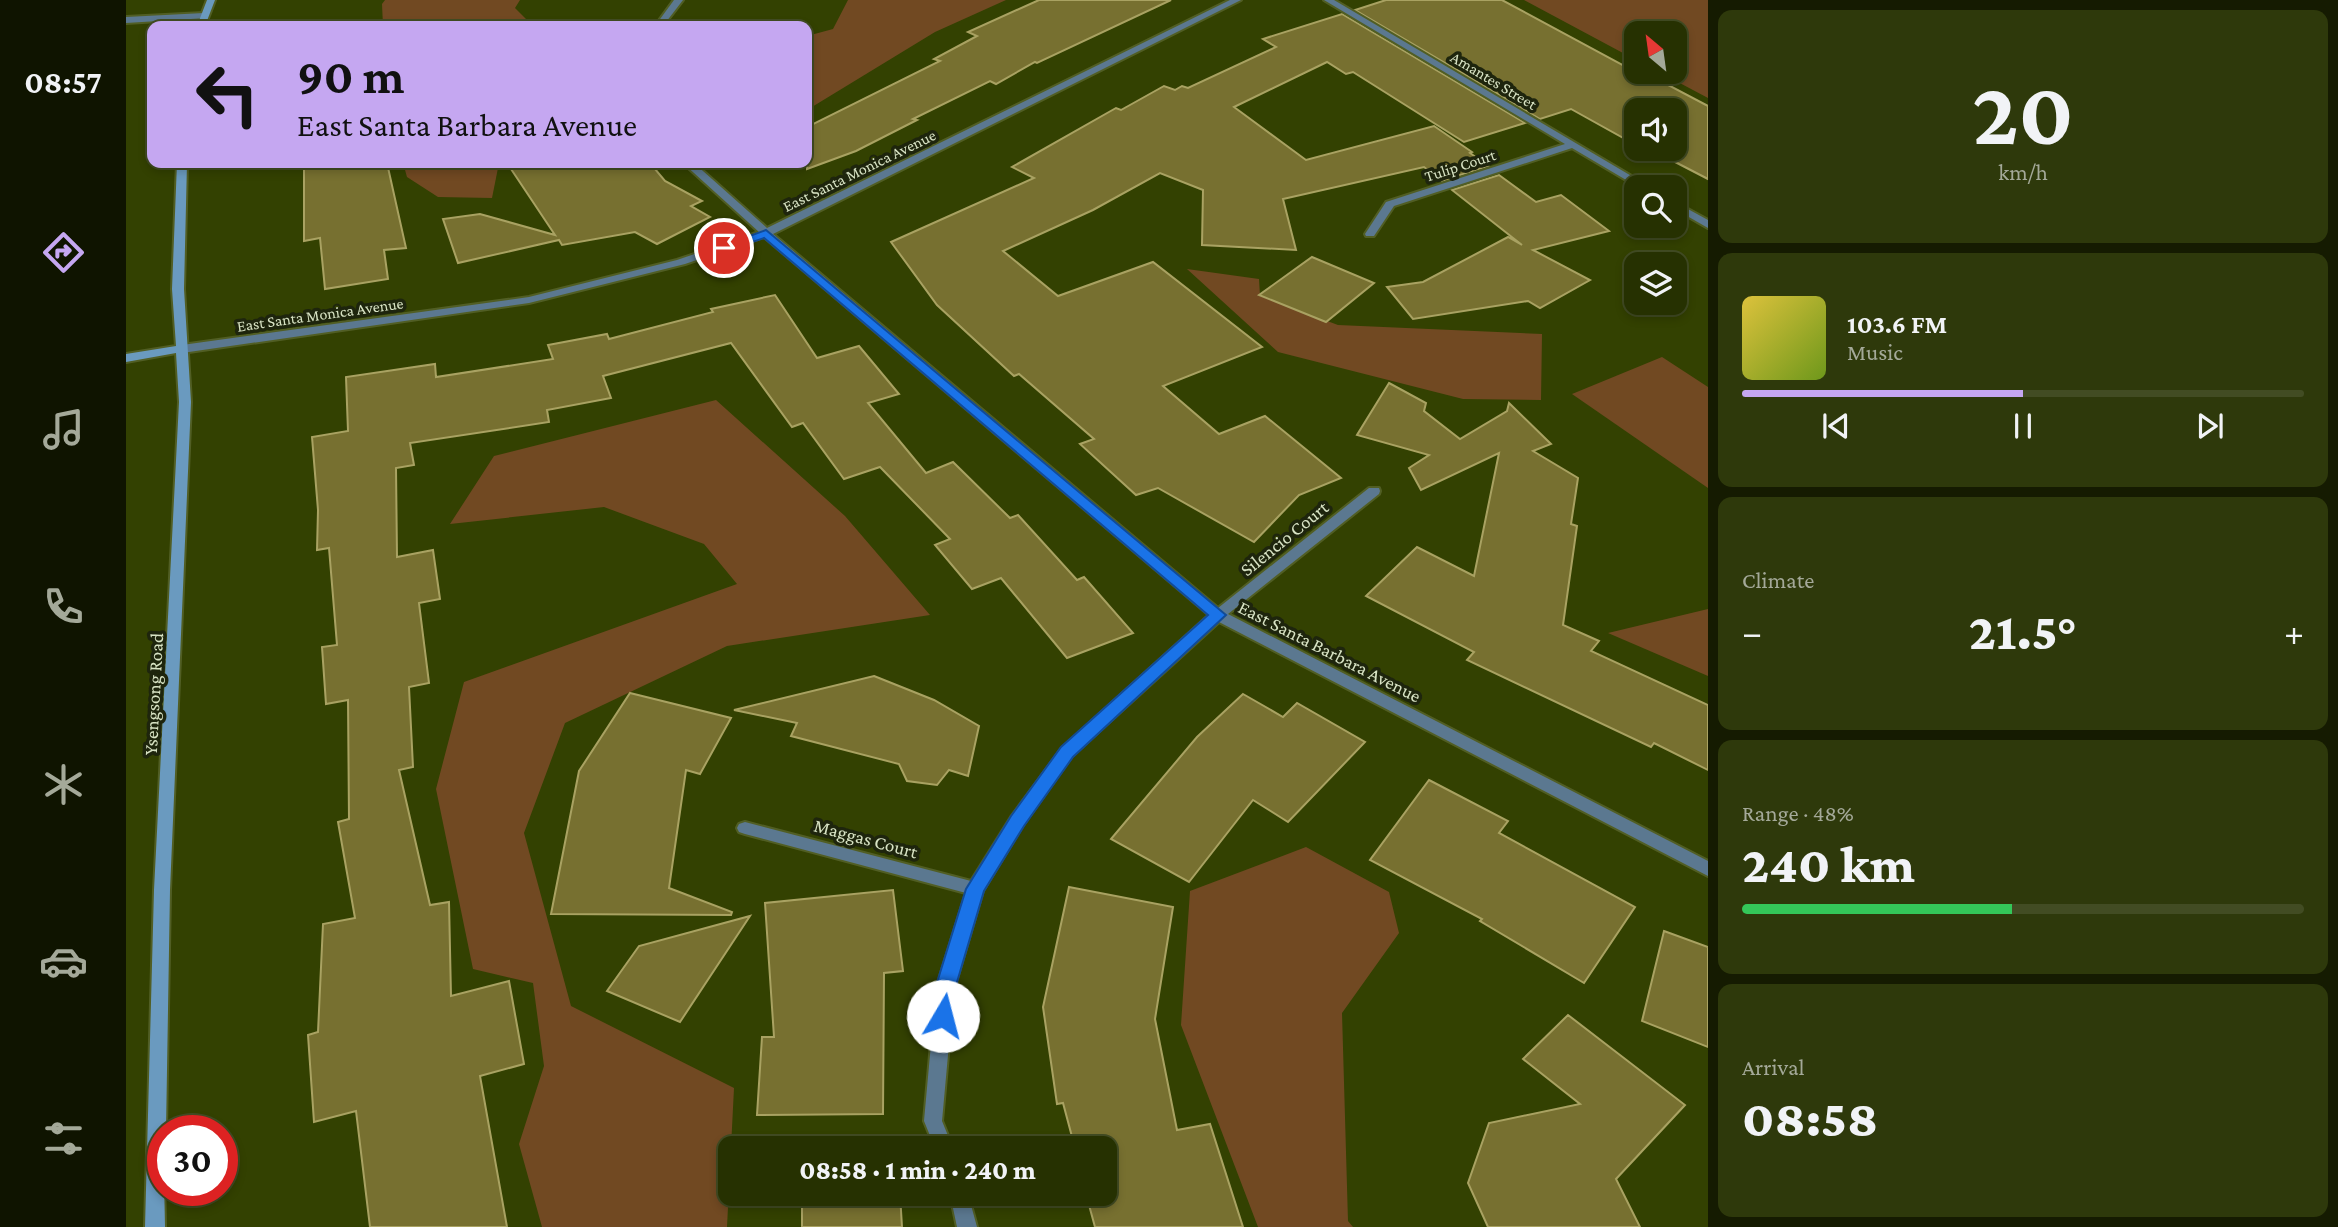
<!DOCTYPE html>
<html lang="en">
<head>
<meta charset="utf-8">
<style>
  :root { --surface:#263101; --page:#2e390b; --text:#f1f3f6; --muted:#a4a999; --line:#424c23; --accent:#c5a7f1 }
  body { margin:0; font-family:"Crimson Pro",serif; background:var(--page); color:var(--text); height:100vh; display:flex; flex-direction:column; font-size:26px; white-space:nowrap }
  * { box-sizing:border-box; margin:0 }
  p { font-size:23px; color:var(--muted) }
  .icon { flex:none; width:38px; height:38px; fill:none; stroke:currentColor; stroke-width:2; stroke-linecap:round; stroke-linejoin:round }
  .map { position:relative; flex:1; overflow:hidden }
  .drawer { display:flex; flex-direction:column; gap:10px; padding:10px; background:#151b01; width:630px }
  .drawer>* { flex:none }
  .guide { position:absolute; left:21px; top:21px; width:665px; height:147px; border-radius:14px; box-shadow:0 4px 10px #0003,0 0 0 2px var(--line); background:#c5a7f1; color:#111; overflow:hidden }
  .needle { width:46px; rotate:331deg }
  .tools { position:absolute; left:1498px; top:21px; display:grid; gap:14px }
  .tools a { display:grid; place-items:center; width:63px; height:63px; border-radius:14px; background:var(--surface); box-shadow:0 4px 10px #0003,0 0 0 2px var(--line); font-size:35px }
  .speed { position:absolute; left:21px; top:1115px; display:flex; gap:14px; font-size:35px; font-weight:700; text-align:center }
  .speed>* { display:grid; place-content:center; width:91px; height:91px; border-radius:50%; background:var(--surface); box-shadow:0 4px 10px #0003,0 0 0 2px var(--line); line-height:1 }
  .speed .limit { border:10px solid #d22; background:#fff; color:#111 }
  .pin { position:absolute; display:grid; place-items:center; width:60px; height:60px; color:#fff; margin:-30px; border:4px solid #fff; border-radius:50%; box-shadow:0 2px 7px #0007 }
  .me { position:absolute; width:77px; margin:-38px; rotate:8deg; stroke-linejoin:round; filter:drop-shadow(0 0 5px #0008) }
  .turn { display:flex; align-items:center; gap:24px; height:147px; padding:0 35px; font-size:32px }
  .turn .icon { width:91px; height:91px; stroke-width:2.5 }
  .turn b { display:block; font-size:49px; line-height:60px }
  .big { font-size:52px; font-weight:800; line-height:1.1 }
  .drawer .tile { flex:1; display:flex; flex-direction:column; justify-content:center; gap:10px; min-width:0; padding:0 24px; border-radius:14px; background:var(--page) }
  .drawer .dial { align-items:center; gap:0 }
  .dial b { font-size:91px; line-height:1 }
  .song { display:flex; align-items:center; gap:21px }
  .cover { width:84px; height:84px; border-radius:10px; background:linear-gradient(135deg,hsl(50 70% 55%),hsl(80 70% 35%)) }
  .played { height:7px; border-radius:4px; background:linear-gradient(90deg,var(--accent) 50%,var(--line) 50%) }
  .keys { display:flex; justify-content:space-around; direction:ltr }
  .heat { display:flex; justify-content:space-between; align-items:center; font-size:38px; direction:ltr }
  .charge { height:10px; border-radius:5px; background:linear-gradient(90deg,#34c759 48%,var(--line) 0) }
  .trip { position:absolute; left:592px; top:1136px; width:399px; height:70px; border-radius:14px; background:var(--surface); box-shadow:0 4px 10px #0003,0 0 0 2px var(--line); font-weight:800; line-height:70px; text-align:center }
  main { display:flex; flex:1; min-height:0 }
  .menu { display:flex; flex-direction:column; width:126px; justify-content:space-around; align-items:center; background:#0f1400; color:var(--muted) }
  .menu .icon { width:49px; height:49px }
  .menu .on { color:var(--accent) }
  .menu b { font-size:32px; color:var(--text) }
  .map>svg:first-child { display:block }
  .green { fill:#714922 }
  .building { fill:#777030; stroke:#a9a262; stroke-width:2 }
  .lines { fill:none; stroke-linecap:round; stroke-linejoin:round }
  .street-casing { stroke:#515e24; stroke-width:4 }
  .secondary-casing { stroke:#515e24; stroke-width:4 }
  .street { fill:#5b7890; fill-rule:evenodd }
  .secondary { fill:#6a9abf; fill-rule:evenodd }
  .route { fill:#1a73e8; stroke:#114b97; stroke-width:2 }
  .labels { text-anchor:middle; stroke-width:7; stroke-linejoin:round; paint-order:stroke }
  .far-street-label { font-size:16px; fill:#d8e3c4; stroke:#1e250d }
  .street-label { font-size:19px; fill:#d8e3c4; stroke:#1e250d }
</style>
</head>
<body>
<main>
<nav class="menu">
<b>08:57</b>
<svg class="icon on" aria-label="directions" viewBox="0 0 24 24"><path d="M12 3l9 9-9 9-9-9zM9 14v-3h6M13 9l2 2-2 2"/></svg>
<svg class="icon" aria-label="music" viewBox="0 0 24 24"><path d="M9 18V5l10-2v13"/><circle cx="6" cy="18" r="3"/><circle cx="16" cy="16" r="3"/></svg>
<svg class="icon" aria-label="phone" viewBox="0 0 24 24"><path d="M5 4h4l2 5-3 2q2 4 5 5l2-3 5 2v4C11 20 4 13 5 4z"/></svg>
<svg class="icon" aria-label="climate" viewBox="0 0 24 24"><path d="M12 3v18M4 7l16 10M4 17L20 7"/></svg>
<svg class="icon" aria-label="car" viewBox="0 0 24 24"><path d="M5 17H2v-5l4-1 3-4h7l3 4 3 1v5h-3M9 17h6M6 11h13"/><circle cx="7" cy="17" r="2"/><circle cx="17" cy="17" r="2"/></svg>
<svg class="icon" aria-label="filters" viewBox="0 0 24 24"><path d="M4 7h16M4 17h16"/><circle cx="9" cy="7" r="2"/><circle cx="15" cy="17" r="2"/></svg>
</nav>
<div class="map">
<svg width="1582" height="1227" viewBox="0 0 1582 1227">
  <rect width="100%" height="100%" fill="#334101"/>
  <g class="green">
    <path d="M259,0H394L389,8L407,26H257L256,4Z"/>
    <path d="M722,0H880L809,32L681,110V36L707,29Z"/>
    <path d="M1398,0H1582V98L1533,72H1549V33H1510V60Z"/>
    <path d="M277,163H373L366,198L312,197L281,177Z"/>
    <path d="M1061,269L1133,279L1134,296L1212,325L1416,334L1415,400L1337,399L1152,352Z"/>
    <path d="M1536,357L1582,387V488L1446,394Z"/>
    <path d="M590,400L719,516L804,615L601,646L439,723L398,833L445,1006L608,1088L601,1227H416L393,1144L418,1066L407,983L347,969L310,789L338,682L611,584L578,544L478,507L324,524L368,456Z"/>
    <path d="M1582,609V676L1482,633Z"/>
    <path d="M1180,847L1263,892L1273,933L1216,1013L1222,1221L1227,1227H1132L1055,1025L1064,891Z"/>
  </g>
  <g class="building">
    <path d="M913,0H1045L911,63L909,62L870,84L864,81L787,119L791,120L730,151L681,169V127L814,61L808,59L851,36L842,32Z"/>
    <path d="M1260,0H1376L1526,81L1531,79L1582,106V179L1524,149H1549V110H1510V145L1445,109L1414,119L1229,10Z"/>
    <path d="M1216,14L1399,123L1338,142L1227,72L1220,74L1201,62L1108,107L1180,160L1308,126L1346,152L1344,153L1362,166L1316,181L1298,167L1157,199L1170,250L1076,245L1077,190L1034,173L967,210L877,251L932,296L1027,262L1136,347L1037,386L1093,434L1139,416L1215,478L1173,495L1128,542L1032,488L1010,495L954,444L968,439L893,374L888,376L811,305L765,242L908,178L886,167L990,108L995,110L1038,86L1049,90L1056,86L1062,88L1150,47L1137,39Z"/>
    <path d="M178,163H261L280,248L258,250L262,279L199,289L194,238L178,241Z"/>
    <path d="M381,163H524L539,181L576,201L565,206L584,217L531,244L509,232L436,245L433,240L332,263L317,219L354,214L429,235Z"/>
    <path d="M1373,175L1410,202L1435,195L1483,231L1407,250L1464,280L1414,308L1402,301L1287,319L1261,287L1297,282L1382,237L1396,245L1326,190Z"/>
    <path d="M1186,257L1248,283L1200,322L1133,295Z"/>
    <path d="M649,295L691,358L733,346L773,394L742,403L800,473L827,462L884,518L892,515L951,580L958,577L1007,633L941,658L875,578L846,589L809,545L824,539L754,467L718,479L677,423L666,427L605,343L477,376L485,398L421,410L423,422L284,443L288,465L270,468L271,557L307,550L314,599L293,603L303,683L283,687L287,767L273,770L304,905L323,902L325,996L383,981L398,1064L354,1076L381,1227H244L230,1111L188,1122L182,1035L192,1032L197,924L229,918L212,822L223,819L222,700L200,704L196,647L211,645L203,548L191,550L192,510L186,437L222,431L220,377L309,364L310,377L427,359L422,345L481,334L483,339L587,312L585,309Z"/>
    <path d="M1263,383L1300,403L1298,411L1334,439L1381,411L1383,403L1425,444L1407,451L1452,478L1445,524L1451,526L1437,625L1473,641L1465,651L1582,705V770L1528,743L1525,747L1341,660L1348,652L1240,596L1291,547L1348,576L1373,453L1295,490L1283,468L1303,455L1231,435Z"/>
    <path d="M748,676L808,700L853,726L842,776L823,770L811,785L781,781L773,764L665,736L671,723L608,710Z"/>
    <path d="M504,693L605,718L574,774L560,770L543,888L606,912L605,915L425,914L453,771Z"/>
    <path d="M1117,694L1157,717L1171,703L1239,742L1162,822L1127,800L1063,882L985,839L1071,737Z"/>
    <path d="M1303,780L1382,821L1373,833L1509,907L1458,983L1354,921L1356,919L1244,860Z"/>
    <path d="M943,887L1047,907L1029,1019L1051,1130L1084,1124L1117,1227H969L960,1194H978V1148H949L937,1103L931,1104L917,1007Z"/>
    <path d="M767,890L777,971L758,973L757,1114L631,1115L636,1037H648L639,903Z"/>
    <path d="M624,916L554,1022L481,991L513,946Z"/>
    <path d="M1538,931L1582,947V1047L1516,1021Z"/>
    <path d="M1442,1015L1559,1105L1490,1179L1514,1227H1362L1342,1183L1363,1123L1454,1104L1397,1059Z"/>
    <path d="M676,1194H774L776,1227H676Z"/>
  </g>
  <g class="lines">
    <g class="street-casing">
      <g id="street">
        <path d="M548,0H557L537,26H529Z"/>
        <path d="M1104,0H1115L647,234L1092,608L1243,488H1253L1254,491L1253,494L1102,614L1582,861V876L1093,622L946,756L897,825L857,891L828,989L816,1121L827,1148H809L798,1121L810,989L840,893L619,834L613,832L611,828L613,824L619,822L845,881L885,817L936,748L1083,615L638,237L559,264L403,303L56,353L50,349L56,345L403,297L551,260L633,232L557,163H568L641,228Z"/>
        <path d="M1198,0H1208L1524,187H1512L1446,148L1268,206L1248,236H1240L1239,234L1260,202L1439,144Z"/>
        <path d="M78,13L82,16L81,18L0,23V17Z"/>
        <path d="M1549,202L1582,220V228L1549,209Z"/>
        <path d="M824,1194H842L851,1227H831Z"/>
      </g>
    </g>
    <g class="secondary-casing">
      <g id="secondary">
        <path d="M81,0H89L79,26H71Z"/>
        <path d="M51,163H61L58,289L65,402L44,890L40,1130H37L39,1227H19L28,890L53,402L50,353L0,362V354L50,346L46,289Z"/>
      </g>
    </g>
    <use href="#street" class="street"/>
    <use href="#secondary" class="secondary"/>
  </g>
  <path class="route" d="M640,230L1100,615L947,757L898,826L858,891L829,989L824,1022L817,1024L810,1022L807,1016L809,989L840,889L885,816L935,747L1082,615L638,238L598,252L591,248Z"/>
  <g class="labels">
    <g class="far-street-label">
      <text transform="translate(1368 80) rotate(31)" y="6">Amantes Street</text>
      <text transform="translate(1334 165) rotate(-18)" y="6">Tulip Court</text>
      <text transform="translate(733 170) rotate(-26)" y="6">East Santa Monica Avenue</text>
      <text transform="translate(194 314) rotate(-8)" y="6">East Santa Monica Avenue</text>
    </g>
    <g class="street-label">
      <text transform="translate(1158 538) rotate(-39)" y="7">Silencio Court</text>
      <text transform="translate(1204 651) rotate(27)" y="7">East Santa Barbara Avenue</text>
      <text transform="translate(27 694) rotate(-87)" y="7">Ysengsong Road</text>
      <text transform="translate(740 838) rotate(15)" y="7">Maggas Court</text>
    </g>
  </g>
</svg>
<div class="tools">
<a><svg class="needle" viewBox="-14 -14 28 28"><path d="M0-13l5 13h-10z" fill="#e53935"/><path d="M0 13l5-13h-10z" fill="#a4a999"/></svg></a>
<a><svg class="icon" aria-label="sound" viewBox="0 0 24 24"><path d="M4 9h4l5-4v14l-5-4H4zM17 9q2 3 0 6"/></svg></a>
<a><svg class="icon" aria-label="search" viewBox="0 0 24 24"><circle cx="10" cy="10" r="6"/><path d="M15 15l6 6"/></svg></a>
<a><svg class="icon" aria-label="layers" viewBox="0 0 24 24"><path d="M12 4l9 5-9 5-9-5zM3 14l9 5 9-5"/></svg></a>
</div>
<div class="speed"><div class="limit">30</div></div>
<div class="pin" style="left:598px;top:248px;background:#d93025"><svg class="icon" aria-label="arrive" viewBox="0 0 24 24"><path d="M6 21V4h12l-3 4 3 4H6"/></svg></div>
<svg class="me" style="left:817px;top:1016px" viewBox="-20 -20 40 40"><circle r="19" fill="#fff"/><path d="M0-13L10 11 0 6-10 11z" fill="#1a73e8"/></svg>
<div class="trip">08:58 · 1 min · 240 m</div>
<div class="guide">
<div class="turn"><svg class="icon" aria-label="left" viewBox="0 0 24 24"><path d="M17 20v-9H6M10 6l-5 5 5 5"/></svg><div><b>90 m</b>East Santa Barbara Avenue</div></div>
</div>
</div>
<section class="drawer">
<div class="tile dial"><b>20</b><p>km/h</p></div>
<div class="tile">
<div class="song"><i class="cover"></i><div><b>103.6 FM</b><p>Music</p></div></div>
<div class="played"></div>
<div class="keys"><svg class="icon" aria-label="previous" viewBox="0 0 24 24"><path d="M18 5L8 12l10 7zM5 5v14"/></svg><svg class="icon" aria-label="pause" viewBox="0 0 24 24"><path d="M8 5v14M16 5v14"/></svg><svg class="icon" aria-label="next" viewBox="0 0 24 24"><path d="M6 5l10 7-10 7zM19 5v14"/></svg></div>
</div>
<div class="tile"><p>Climate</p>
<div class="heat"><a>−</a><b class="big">21.5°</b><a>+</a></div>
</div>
<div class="tile"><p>Range · 48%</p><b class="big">240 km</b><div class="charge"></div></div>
<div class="tile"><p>Arrival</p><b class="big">08:58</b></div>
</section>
</main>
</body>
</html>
